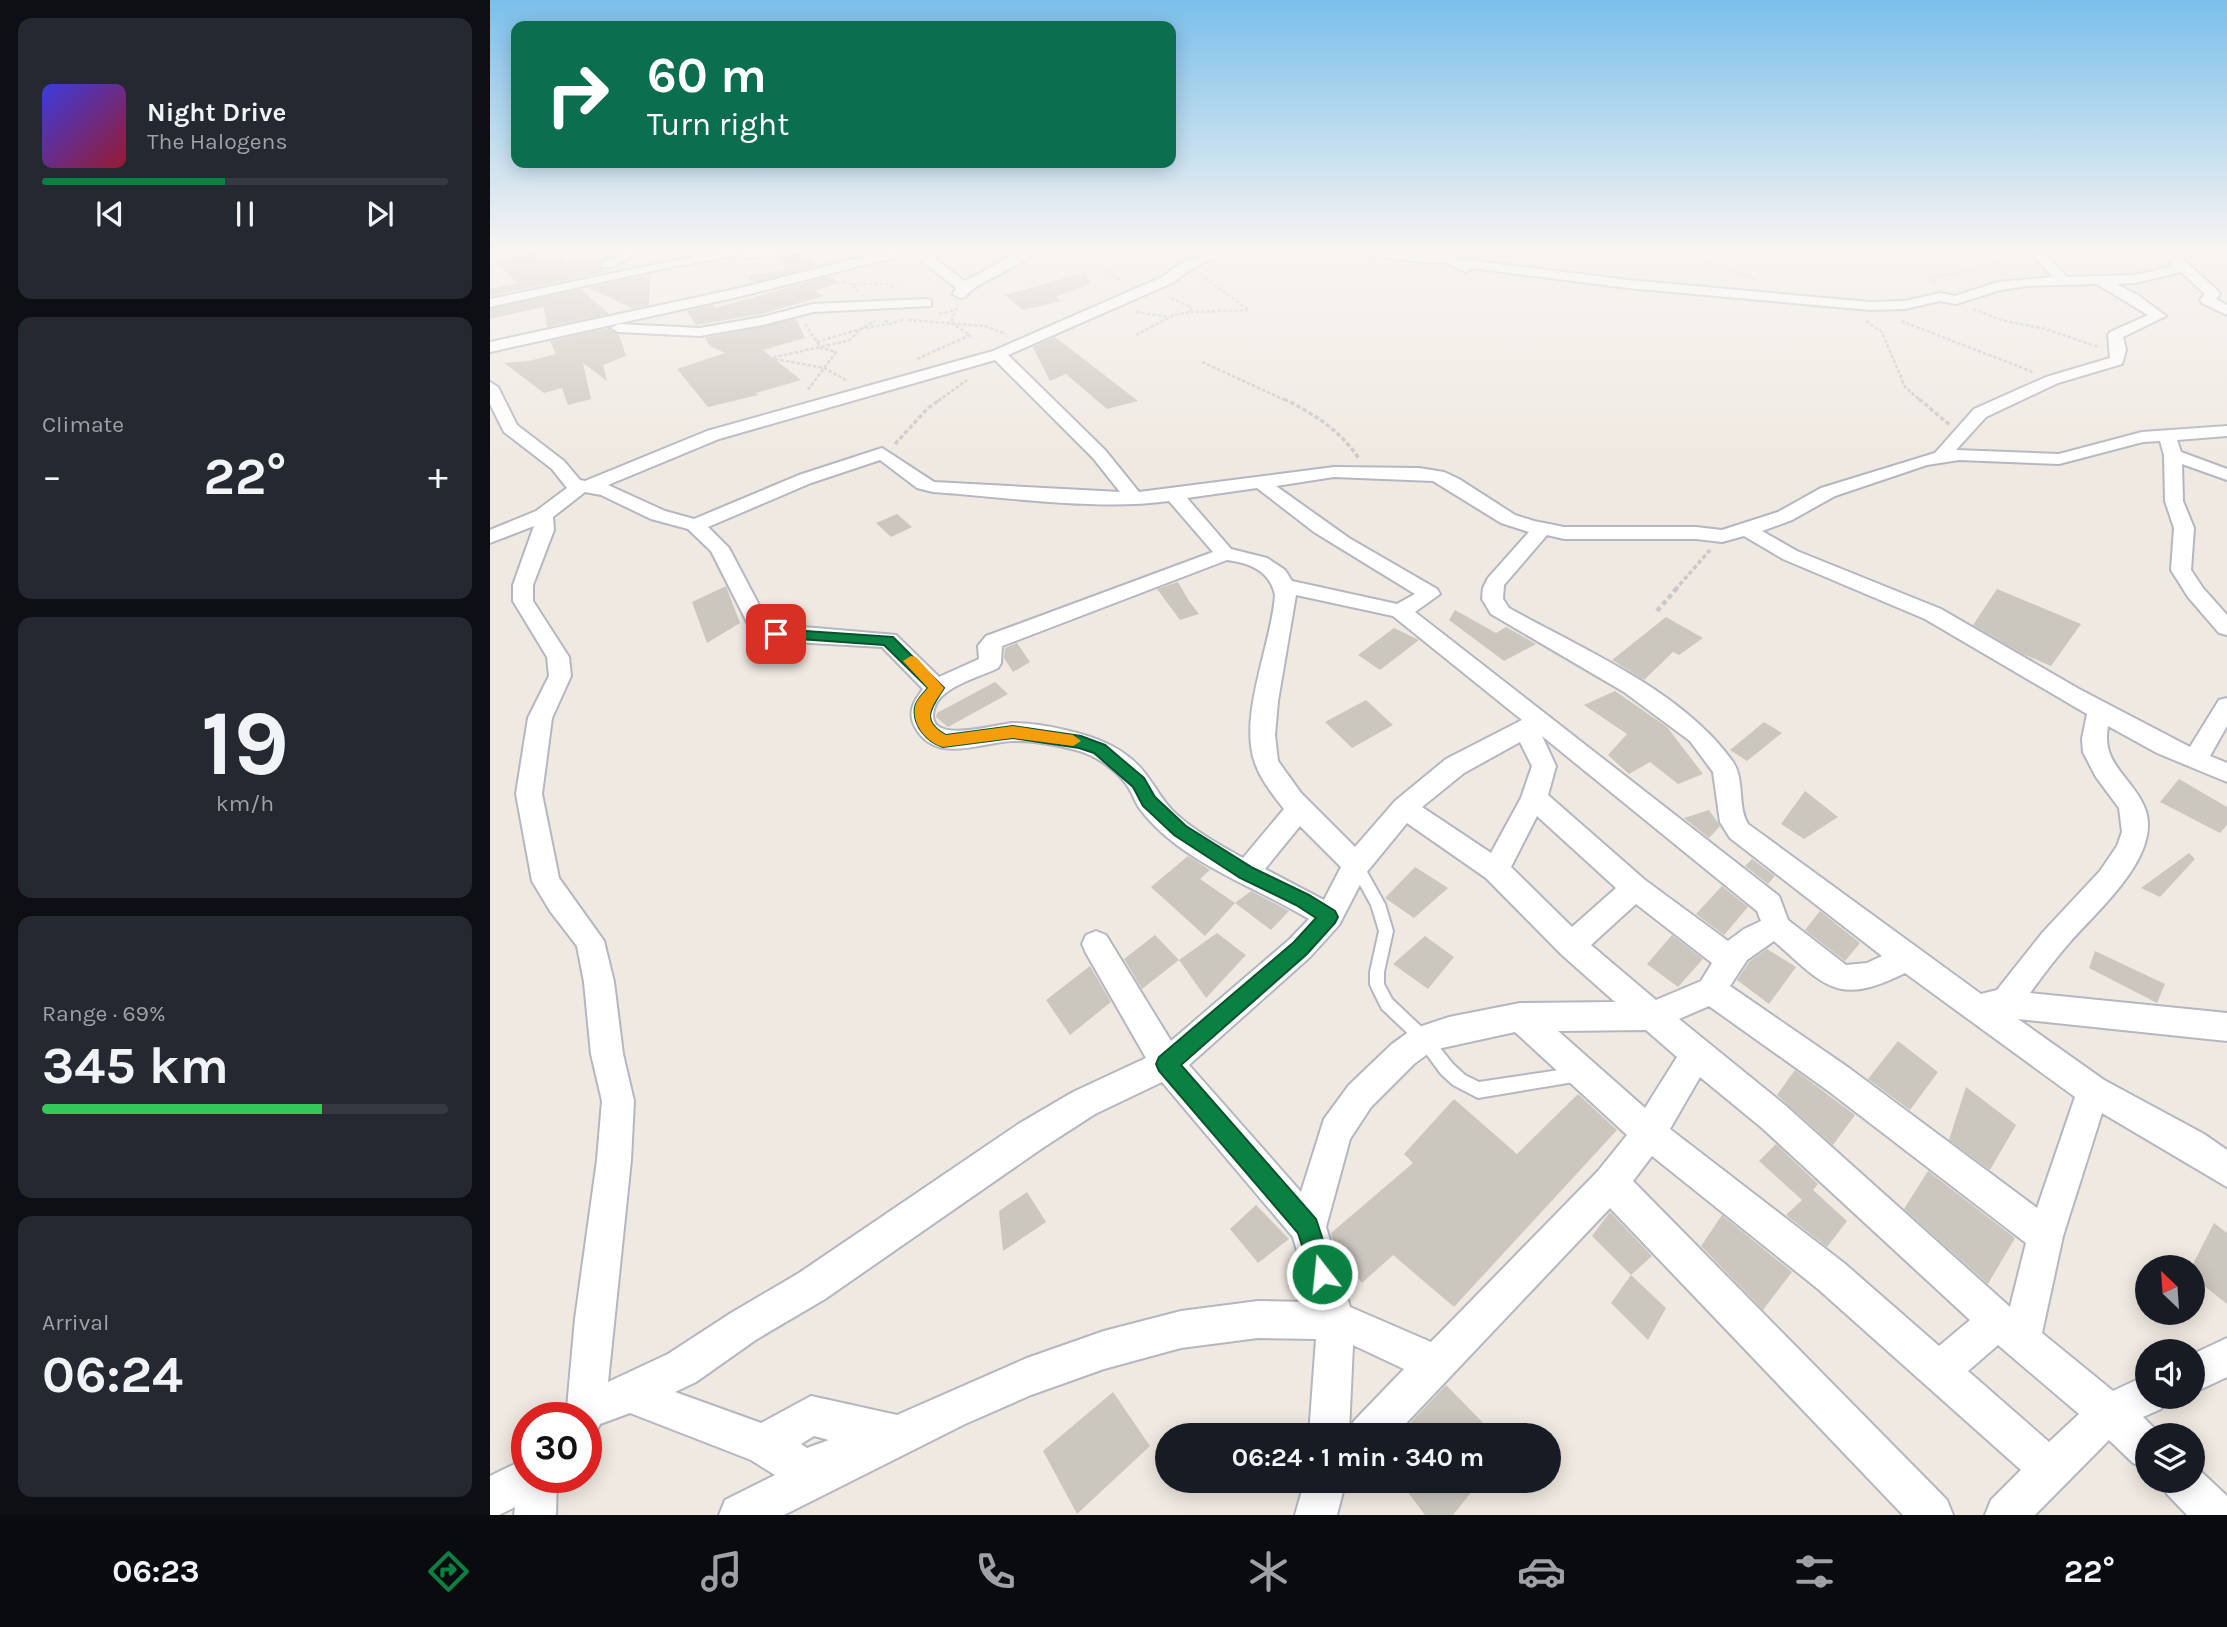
<!DOCTYPE html>
<html lang="en">
<head>
<meta charset="utf-8">
<style>
  :root { --surface:#171b24; --page:#242831; --text:#f1f3f6; --muted:#9ea1a6; --line:#363941; --accent:#0b8043 }
  body { margin:0; font-family:Karla,sans-serif; background:var(--page); color:var(--text); height:100vh; display:flex; flex-direction:column; font-size:26px; white-space:nowrap }
  * { box-sizing:border-box; margin:0 }
  p { font-size:23px; color:var(--muted) }
  .icon { flex:none; width:38px; height:38px; fill:none; stroke:currentColor; stroke-width:2; stroke-linecap:round; stroke-linejoin:round }
  .map { position:relative; flex:1; overflow:hidden }
  .sheet { display:flex; flex-direction:column; gap:18px; padding:18px; background:#0d0f14; width:490px }
  .sheet>* { flex:none }
  .guide { position:absolute; left:21px; top:21px; width:665px; height:147px; border-radius:14px; box-shadow:0 4px 18px #0003; background:#0b6e4f; color:#fff; overflow:hidden }
  .needle { width:46px; rotate:335deg }
  .fabs { position:absolute; left:1645px; top:1255px; display:grid; gap:14px }
  .fabs a { display:grid; place-items:center; width:70px; height:70px; border-radius:50%; background:var(--surface); box-shadow:0 4px 18px #0003; font-size:35px }
  .speed { position:absolute; left:21px; top:1402px; display:flex; gap:14px; font-size:35px; font-weight:700; text-align:center }
  .speed>* { display:grid; place-content:center; width:91px; height:91px; border-radius:50%; background:var(--surface); box-shadow:0 4px 18px #0003; line-height:1 }
  .speed .limit { border:10px solid #d22; background:#fff; color:#111 }
  .pin { position:absolute; display:grid; place-items:center; width:60px; height:60px; color:#fff; margin:-30px; border-radius:14px; box-shadow:0 4px 10px #0006 }
  .me { position:absolute; width:77px; margin:-38px; rotate:344deg; stroke-linejoin:round; filter:drop-shadow(0 0 5px #0008) }
  .turn { display:flex; align-items:center; gap:24px; height:147px; padding:0 21px; font-size:32px }
  .turn .icon { width:91px; height:91px; stroke-width:2.5 }
  .turn b { display:block; font-size:49px; line-height:60px }
  .big { font-size:52px; font-weight:700; line-height:1.1 }
  .sheet .widget { flex:1; display:flex; flex-direction:column; justify-content:center; gap:10px; min-width:0; padding:0 24px; border-radius:14px; background:var(--page) }
  .sheet .dial { align-items:center; gap:0 }
  .dial b { font-size:91px; line-height:1 }
  .song { display:flex; align-items:center; gap:21px }
  .cover { width:84px; height:84px; border-radius:10px; background:linear-gradient(135deg,hsl(240 70% 55%),hsl(350 70% 35%)) }
  .played { height:7px; border-radius:4px; background:linear-gradient(90deg,var(--accent) 45%,var(--line) 45%) }
  .keys { display:flex; justify-content:space-around; direction:ltr }
  .heat { display:flex; justify-content:space-between; align-items:center; font-size:38px; direction:ltr }
  .charge { height:10px; border-radius:5px; background:linear-gradient(90deg,#34c759 69%,var(--line) 0) }
  .trip { position:absolute; left:665px; top:1423px; width:406px; height:70px; border-radius:35px; background:var(--surface); box-shadow:0 4px 18px #0003; font-weight:700; line-height:70px; text-align:center }
  .dock { display:flex; height:112px; justify-content:space-around; align-items:center; background:#090b0e; color:var(--muted) }
  .dock .icon { width:49px; height:49px }
  .dock .active { color:var(--accent) }
  .dock b { font-size:32px; color:var(--text) }
  main { display:flex; flex:1; min-height:0 }
  .map>svg:first-child { display:block }
  .building { fill:#cbc7bf }
  .lines { fill:none; stroke-linecap:round; stroke-linejoin:round }
  .lane-casing { stroke:#b4b7c1; stroke-width:4 }
  .street-casing { stroke:#b4b7c1; stroke-width:4 }
  .path-far2 { stroke:#c9c9c9; stroke-width:2.5; stroke-dasharray:3.5 2; stroke-linecap:butt }
  .path-far1 { stroke:#c9c9c9; stroke-width:3.5; stroke-dasharray:4.5 2.5; stroke-linecap:butt }
  .path { stroke:#c9c9c9; stroke-width:4.5; stroke-dasharray:5 3.5; stroke-linecap:butt }
  .lane { fill:#fff; fill-rule:evenodd }
  .street { fill:#fff; fill-rule:evenodd }
  .route { fill:#0b8043; stroke:#07532c; stroke-width:2 }
  .slow { fill:#f59e0b }
</style>
</head>
<body>
<main>
<section class="sheet">
<div class="widget">
<div class="song"><i class="cover"></i><div><b>Night Drive</b><p>The Halogens</p></div></div>
<div class="played"></div>
<div class="keys"><svg class="icon" aria-label="previous" viewBox="0 0 24 24"><path d="M18 5L8 12l10 7zM5 5v14"/></svg><svg class="icon" aria-label="pause" viewBox="0 0 24 24"><path d="M8 5v14M16 5v14"/></svg><svg class="icon" aria-label="next" viewBox="0 0 24 24"><path d="M6 5l10 7-10 7zM19 5v14"/></svg></div>
</div>
<div class="widget"><p>Climate</p>
<div class="heat"><a>−</a><b class="big">22°</b><a>+</a></div>
</div>
<div class="widget dial"><b>19</b><p>km/h</p></div>
<div class="widget"><p>Range · 69%</p><b class="big">345 km</b><div class="charge"></div></div>
<div class="widget"><p>Arrival</p><b class="big">06:24</b></div>
</section>
<div class="map">
<svg width="1737" height="1515" viewBox="0 0 1737 1515">
  <rect width="100%" height="100%" fill="#efe9e1"/>
  <g class="building">
    <path d="M43,251L54,260L72,257L73,264L98,259L101,262L111,260L108,265L114,272L0,296V289L27,283L4,261Z"/>
    <path d="M312,254L327,266L264,282L258,276L296,269L286,258Z"/>
    <path d="M596,272L600,284L566,297L572,301L533,310L515,295Z"/>
    <path d="M160,274L159,305L143,309L99,288Z"/>
    <path d="M340,276L349,283L325,291L334,296L271,314L206,325L197,311L223,305L226,308Z"/>
    <path d="M91,289L119,314L57,327L54,307L0,319V309Z"/>
    <path d="M306,319L315,338L273,350L311,380L266,393L268,395L218,407L187,369L235,353L220,346L215,338Z"/>
    <path d="M119,328L129,335L136,356L113,365L117,381L93,363L101,399L78,405L72,388L54,393L14,363L39,361L66,354L60,341Z"/>
    <path d="M565,337L648,401L617,409L576,374L560,381L543,347Z"/>
    <path d="M407,514L422,527L401,537L386,523Z"/>
    <path d="M688,582L699,601L709,614L690,620L667,589Z"/>
    <path d="M236,586L250,623L217,643L202,602Z"/>
    <path d="M1507,589L1591,624L1561,666L1533,654L1483,625Z"/>
    <path d="M965,610L1006,633L1016,627L1046,644L1014,661L959,620Z"/>
    <path d="M1176,617L1213,638L1189,655L1183,652L1154,680L1122,660Z"/>
    <path d="M904,628L929,640L890,670L868,655Z"/>
    <path d="M527,643L540,662L523,672L514,658L515,648Z"/>
    <path d="M505,682L518,694L458,727L446,717L447,713Z"/>
    <path d="M1125,691L1177,727L1213,774L1188,784L1160,762L1139,774L1118,755L1137,734L1094,705Z"/>
    <path d="M876,700L903,725L862,748L835,722Z"/>
    <path d="M1274,722L1292,733L1257,761L1240,750Z"/>
    <path d="M1689,779L1737,807V825L1730,833L1670,802Z"/>
    <path d="M1315,791L1348,817L1314,839L1291,824Z"/>
    <path d="M1219,810L1230,826L1219,838L1194,818Z"/>
    <path d="M1699,853L1705,859L1670,897L1651,888Z"/>
    <path d="M698,856L720,870L710,879L745,903L715,936L661,887Z"/>
    <path d="M1262,859L1285,876L1278,884L1255,866Z"/>
    <path d="M925,867L958,888L924,918L895,898Z"/>
    <path d="M1232,886L1258,907L1234,935L1206,914Z"/>
    <path d="M761,891L799,911L781,930L745,903Z"/>
    <path d="M1330,911L1370,943L1355,961L1315,930Z"/>
    <path d="M727,933L756,955L716,998L689,960Z"/>
    <path d="M665,935L689,960L652,989L634,959Z"/>
    <path d="M1182,935L1213,959L1188,987L1157,964Z"/>
    <path d="M935,936L964,957L938,989L903,964Z"/>
    <path d="M1277,949L1306,967L1279,1004L1247,980L1259,962Z"/>
    <path d="M1605,951L1675,984L1667,1003L1599,968Z"/>
    <path d="M600,966L621,1002L580,1035L556,1000Z"/>
    <path d="M1408,1041L1448,1072L1420,1110L1378,1079Z"/>
    <path d="M1305,1070L1365,1115L1343,1145L1287,1095Z"/>
    <path d="M1476,1087L1526,1125L1500,1170L1459,1140Z"/>
    <path d="M1088,1094L1127,1130L964,1307L903,1255L872,1283L847,1253L841,1233L923,1163L914,1154L964,1099L1027,1154Z"/>
    <path d="M1286,1144L1328,1184L1323,1190L1357,1221L1337,1247L1296,1215L1312,1200L1269,1161Z"/>
    <path d="M1438,1171L1525,1238L1498,1284L1414,1209Z"/>
    <path d="M537,1192L556,1222L513,1251L509,1211Z"/>
    <path d="M766,1205L799,1239L768,1263L740,1229Z"/>
    <path d="M1120,1212L1162,1256L1141,1275L1102,1236Z"/>
    <path d="M1232,1215L1302,1272L1273,1310L1211,1246Z"/>
    <path d="M1724,1223L1737,1233V1304L1703,1277V1264Z"/>
    <path d="M1141,1275L1176,1308L1158,1340L1121,1303Z"/>
    <path d="M956,1385L1005,1435H909Z"/>
    <path d="M623,1392L660,1446L587,1514L553,1451Z"/>
    <path d="M909,1480H991L963,1515H935Z"/>
  </g>
  <g class="lines">
    <g class="lane-casing">
      <path id="lane" d="M866,859L871,861L895,904L903,931L894,972V984L902,999L939,1034L963,1064L975,1075L989,1082L1090,1067L1096,1070L1098,1075L1096,1080L988,1098L963,1085L951,1074L929,1044L892,1009L882,989L880,984V972L889,931L881,905L859,865L861,861Z"/>
    </g>
    <g class="street-casing">
      <g id="street">
        <path d="M137,250H154L122,267H112L110,264Z"/>
        <path d="M234,250H314L308,254L254,258L248,255L176,268L0,307V299Z"/>
        <path d="M399,250H434L474,281C499,271 522,250 548,250C532,267 483,283 475,297L470,298L463,294L466,288L422,253L252,296L0,352V342L250,288Z"/>
        <path d="M725,250H742L701,269L682,283L518,355L615,450L649,492L844,467L929,468L954,472L969,479L1025,515L1044,521L1074,527H1206L1232,530L1288,512L1331,488L1445,453L1484,409L1556,377L1620,358L1618,335L1620,332L1658,315L1607,284L1537,286L1510,290L1466,304L1450,301L1415,309L1380,310L1138,288L982,268L976,272L954,262L939,263L866,254L860,250L956,254L974,262L979,260L1138,280L1380,302L1415,301L1450,293L1465,296L1508,282L1563,277L1546,259L1545,250H1557L1559,258L1577,277L1645,275L1684,266L1669,250H1683L1728,291L1730,294L1726,299L1737,305V315L1712,303L1710,300L1715,294L1691,272L1645,283L1626,284L1648,295L1676,316L1633,337L1636,350L1632,364L1568,383L1496,417L1466,450L1569,454L1652,432L1737,426V436L1687,440L1691,452L1737,469V480L1692,464L1693,501L1704,528L1701,570L1713,588L1737,615V635L1729,633L1698,597L1681,570L1684,528L1675,501L1674,455L1670,441L1653,442L1569,464L1469,460L1437,465L1345,496L1302,520L1272,531L1307,551L1451,609L1589,689L1700,747L1729,700L1737,698V726L1720,756L1737,763V782L1667,753L1618,726C1611,764 1640,775 1654,806C1675,853 1608,910 1580,942C1566,958 1553,975 1540,993L1737,1013V1041L1528,1019L1614,1080L1714,1134L1737,1150V1187L1612,1113L1573,1236L1552,1333L1623,1391L1657,1375V1396H1676L1671,1409L1653,1417L1671,1435H1657V1469L1643,1463L1619,1440L1545,1515H1495L1501,1500L1531,1470L1328,1289L1162,1156L1143,1181L1457,1500L1463,1515H1413L1120,1208L905,1435H819L826,1339L768,1338L691,1348L614,1369L541,1395L475,1424L294,1515H229L235,1500L285,1475L261,1460L140,1413L110,1424L106,1432L96,1436V1418H72L77,1408L85,1319L107,1160L112,1101L101,1054L94,982L87,946L60,911L42,881L26,794L38,718L59,676L57,657L23,601V585L44,526L0,543V530L46,511L77,488L62,469L14,432L0,404V382L8,387L27,425L74,461L90,480L95,481L217,431L503,351L672,277L691,263ZM505,360L603,458L630,492L444,482L392,448L309,475L204,519L175,511L118,485L229,439ZM390,460L427,488L443,492C517,497 607,511 679,501L723,552L496,636L488,646L489,659L449,677L406,635L279,624L239,548L218,527L321,483ZM844,477L943,481L1011,523L1039,532L998,578L993,588L992,599L1001,614L1134,692L1200,741L1223,772L1230,822L1240,838L1392,956L1377,963L1356,965L1298,920L1289,896L925,612L950,594L947,589L859,538L786,486ZM767,488L824,532L925,594L907,604L802,581L795,570L777,558L741,549L697,498ZM95,492L111,495L161,519L198,529L221,551L263,634L286,641L392,647L433,689C424,701 417,712 425,727C446,765 490,742 523,741C543,740 566,745 586,750C606,755 630,772 640,790C644,797 646,804 650,809C691,863 763,885 819,919L800,939L681,1041L616,935L606,931L596,935L592,944L596,953L656,1058L583,1092L530,1123L309,1273L241,1313L178,1354L118,1382L141,1160L144,1101L133,1054L124,982L114,941L69,878L52,794L62,718L81,676L79,657L43,601V585L64,530L63,517ZM1057,535L1074,539H1206L1232,542L1254,536L1293,559L1435,619L1597,714L1592,739L1593,752L1606,777L1629,808L1632,832L1627,846L1610,871L1553,932L1507,990L1491,994L1258,824C1247,806 1255,780 1243,762C1193,691 1094,650 1019,608L1013,599L1014,585ZM737,560C760,563 780,571 785,595C782,643 748,716 765,763C771,780 783,795 794,809L753,858C730,845 706,832 686,814C673,802 667,789 657,776C638,749 607,737 575,730C558,726 540,723 522,723C507,724 430,748 445,706C453,686 490,677 508,668L511,663L512,646ZM806,595L903,616L1032,720L956,759L905,801L865,847L811,793L788,761L785,735L788,701ZM1052,736L1267,911L1271,921L1254,929L1238,941L1155,880L1058,795L1066,766ZM1030,742L1042,766L1031,798L1001,853L932,807L974,773ZM1047,816L1126,888L1082,927L1021,867ZM917,823L996,878L1071,954L1125,1002L1030,1003L959,1017L923,1029L902,1044L859,1085L834,1119L811,1192L699,1065L820,957L849,925L876,873ZM810,826L851,867L834,900L775,869ZM1146,904L1222,963L1211,981L1166,1000L1101,945ZM1284,941C1335,986 1347,1007 1415,973L1585,1097L1547,1208L1359,1068L1240,986L1257,960ZM1219,1006L1337,1090L1536,1243L1520,1307L1296,1106L1189,1019ZM1156,1030L1187,1057L1155,1108L1068,1031ZM1025,1032L1137,1135L1108,1171L941,1342L860,1307L836,1227L860,1139L881,1107L924,1064L943,1050ZM1210,1077L1272,1128L1480,1320L1449,1346L1354,1263L1180,1129ZM672,1082L803,1237L822,1302L768,1301L691,1311L614,1331L537,1358L407,1415L321,1396L271,1423L185,1392L206,1382L267,1339L335,1299L554,1147L605,1114ZM863,1345L914,1369L864,1421L859,1432ZM1508,1345L1589,1414L1559,1442L1478,1371ZM324,1436L339,1440L317,1448L311,1444Z"/>
        <path d="M436,299L441,300V306L323,312L273,325L210,336L128,332L121,328L128,324L210,328L272,317L323,304Z"/>
        <path d="M1737,1338V1377L1703,1393V1354Z"/>
        <path d="M37,1458V1477H67L66,1515H24L25,1507L9,1515H0V1476Z"/>
        <path d="M1703,1464L1737,1496V1515H1697L1677,1494L1671,1480H1703Z"/>
        <path d="M815,1480H856L847,1515H805Z"/>
      </g>
    </g>
    <g class="path-far2">
      <path d="M557,250L574,255"/>
      <path d="M611,250L637,262L666,250"/>
      <path d="M667,250L683,255"/>
      <path d="M1162,250L1214,262L1265,279"/>
      <path d="M556,257L604,260L622,276L634,281"/>
      <path d="M353,282L362,284L368,292"/>
      <path d="M1445,283L1440,279L1523,259L1537,251"/>
      <path d="M362,284H399L407,289"/>
      <path d="M1483,309L1511,320L1556,329L1608,347"/>
      <path d="M646,312L679,317"/>
      <path d="M700,312L759,310L712,276"/>
      <path d="M449,314L468,309"/>
      <path d="M395,320L399,324L413,320"/>
      <path d="M418,320L495,326L516,334"/>
      <path d="M1376,321L1392,332L1415,387L1431,401"/>
      <path d="M1411,321L1543,372"/>
      <path d="M315,324L331,348L346,352L317,391"/>
      <path d="M646,335L684,315L700,312L701,307L678,297"/>
      <path d="M327,342L370,329L385,321"/>
      <path d="M285,359L334,368L356,380"/>
      <path d="M427,359L480,335L461,323L466,309"/>
      <path d="M267,361L353,342L361,339L370,329L398,324"/>
      <path d="M712,362L797,401"/>
      <path d="M448,401L477,380"/>
    </g>
    <g class="path-far1">
      <path d="M794,399C823,413 851,431 869,459"/>
      <path d="M1429,399L1460,425"/>
      <path d="M405,444L438,408L451,399"/>
      <path d="M1185,590L1220,550"/>
    </g>
    <path class="path" d="M1167,611L1187,588"/>
    <use href="#lane" class="lane"/>
    <use href="#street" class="street"/>
  </g>
  <linearGradient id="sky" x2="0" y2="1"><stop stop-color="#7abfeb"/><stop offset="0.54" stop-color="#f8f5f2"/><stop offset="1" stop-color="#f8f5f2" stop-opacity="0"/></linearGradient>
  <rect width="1737" height="462" fill="url(#sky)"/>
  <path class="route" d="M286,629L403,637L454,688C442,707 429,720 456,735L523,726L591,736L615,745L654,778L665,797L696,826L763,868L819,895L845,911L848,917L845,923L817,954L691,1065L826,1219L844,1274L840,1283L832,1286L824,1283L808,1233L669,1071L666,1064L669,1057L804,942L826,918L806,905L750,878L684,835L653,806L643,787L604,753L589,748L523,738L453,747C437,742 422,725 425,707C426,700 433,694 438,688L394,645L281,637V630Z"/>
  <path class="slow" d="M421,656L426,657L454,688C442,707 429,720 456,735L523,726L583,735L591,741L583,746L523,738L453,747C437,742 422,725 425,707C426,700 433,694 438,688L413,661Z"/>
</svg>
<div class="fabs">
<a><svg class="needle" viewBox="-14 -14 28 28"><path d="M0-13l5 13h-10z" fill="#e53935"/><path d="M0 13l5-13h-10z" fill="#9ea1a6"/></svg></a>
<a><svg class="icon" aria-label="sound" viewBox="0 0 24 24"><path d="M4 9h4l5-4v14l-5-4H4zM17 9q2 3 0 6"/></svg></a>
<a><svg class="icon" aria-label="layers" viewBox="0 0 24 24"><path d="M12 4l9 5-9 5-9-5zM3 14l9 5 9-5"/></svg></a>
</div>
<div class="speed"><div class="limit">30</div></div>
<div class="pin" style="left:286px;top:634px;background:#d93025"><svg class="icon" aria-label="arrive" viewBox="0 0 24 24"><path d="M6 21V4h12l-3 4 3 4H6"/></svg></div>
<svg class="me" style="left:832px;top:1274px" viewBox="-20 -20 40 40"><circle r="17" fill="#0b8043" stroke="#fff" stroke-width="3"/><path d="M0-11L8 9 0 5-8 9z" fill="#fff"/></svg>
<div class="trip">06:24 · 1 min · 340 m</div>
<div class="guide">
<div class="turn"><svg class="icon" aria-label="right" viewBox="0 0 24 24"><path d="M7 20v-9h11M14 6l5 5-5 5"/></svg><div><b>60 m</b>Turn right</div></div>
</div>
</div>
</main>
<nav class="dock">
<b>06:23</b>
<svg class="icon active" aria-label="directions" viewBox="0 0 24 24"><path d="M12 3l9 9-9 9-9-9zM9 14v-3h6M13 9l2 2-2 2"/></svg>
<svg class="icon" aria-label="music" viewBox="0 0 24 24"><path d="M9 18V5l10-2v13"/><circle cx="6" cy="18" r="3"/><circle cx="16" cy="16" r="3"/></svg>
<svg class="icon" aria-label="phone" viewBox="0 0 24 24"><path d="M5 4h4l2 5-3 2q2 4 5 5l2-3 5 2v4C11 20 4 13 5 4z"/></svg>
<svg class="icon" aria-label="climate" viewBox="0 0 24 24"><path d="M12 3v18M4 7l16 10M4 17L20 7"/></svg>
<svg class="icon" aria-label="car" viewBox="0 0 24 24"><path d="M5 17H2v-5l4-1 3-4h7l3 4 3 1v5h-3M9 17h6M6 11h13"/><circle cx="7" cy="17" r="2"/><circle cx="17" cy="17" r="2"/></svg>
<svg class="icon" aria-label="filters" viewBox="0 0 24 24"><path d="M4 7h16M4 17h16"/><circle cx="9" cy="7" r="2"/><circle cx="15" cy="17" r="2"/></svg>
<b>22°</b>
</nav>
</body>
</html>
